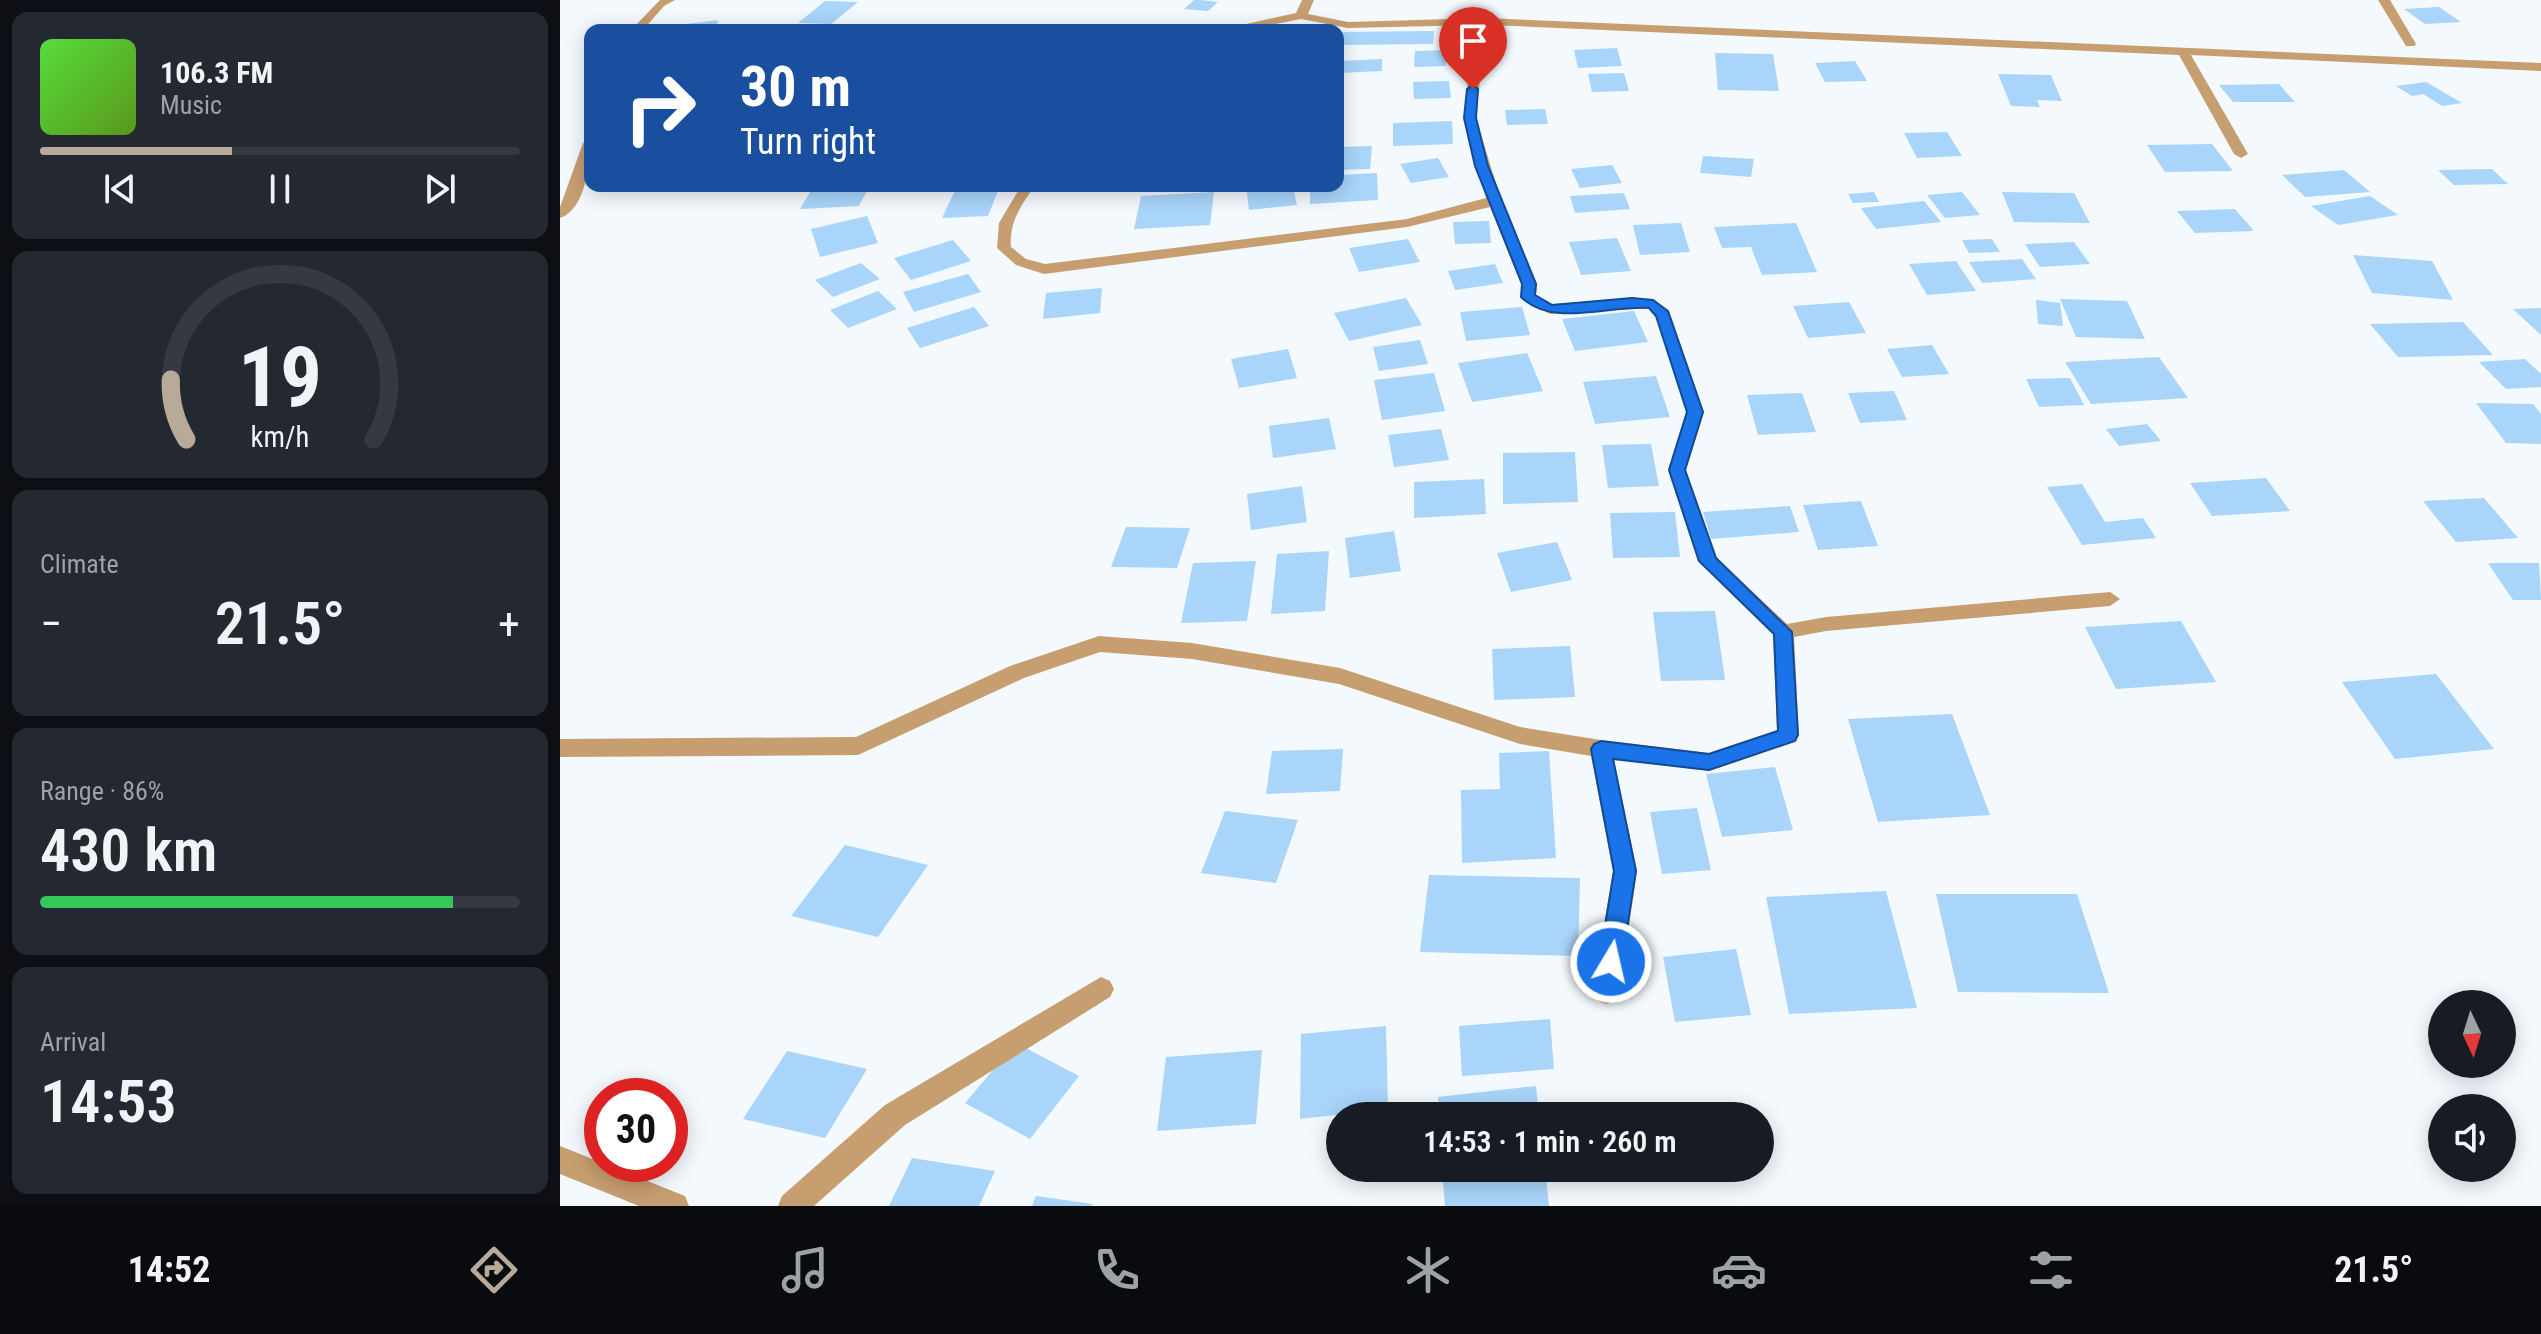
<!DOCTYPE html>
<html lang="en">
<head>
<meta charset="utf-8">
<style>
  :root { --surface:#171b24; --page:#242831; --text:#f1f3f6; --muted:#9ea1a6; --line:#363941; --accent:#b7aa99 }
  body { margin:0; font-family:"Roboto Condensed",sans-serif; background:var(--page); color:var(--text); height:100vh; display:flex; flex-direction:column; font-size:30px; white-space:nowrap }
  * { box-sizing:border-box; margin:0 }
  p { font-size:26px; color:var(--muted) }
  .icon { flex:none; width:44px; height:44px; fill:none; stroke:currentColor; stroke-width:2; stroke-linecap:round; stroke-linejoin:round }
  .map { position:relative; flex:1; overflow:hidden }
  .sheet { display:flex; flex-direction:column; gap:12px; padding:12px; background:#0d0f14; width:560px }
  .sheet>* { flex:none }
  .top-card { position:absolute; left:24px; top:24px; width:760px; height:168px; border-radius:16px; box-shadow:0 4px 20px #0003; background:#1a4fa0; color:#fff; overflow:hidden }
  .needle { width:52px; rotate:176deg }
  .buttons { position:absolute; left:1868px; top:990px; display:grid; gap:16px }
  .buttons a { display:grid; place-items:center; width:88px; height:88px; border-radius:50%; background:var(--surface); box-shadow:0 4px 20px #0003; font-size:40px }
  .speed { position:absolute; left:24px; top:1078px; display:flex; gap:16px; font-size:40px; font-weight:700; text-align:center }
  .speed>* { display:grid; place-content:center; width:104px; height:104px; border-radius:50%; background:var(--surface); box-shadow:0 4px 20px #0003; line-height:1 }
  .speed .limit { border:12px solid #d22; background:#fff; color:#111 }
  .pin { position:absolute; display:grid; place-items:center; width:68px; height:68px; color:#fff; margin:-82px -34px; border-radius:50% 50% 50% 0; rotate:-45deg; box-shadow:0 0 8px #0007 }
  .pin .icon { rotate:45deg }
  .me { position:absolute; width:88px; margin:-44px; rotate:9deg; stroke-linejoin:round; filter:drop-shadow(0 0 6px #0008) }
  .turn { display:flex; align-items:center; gap:28px; height:168px; padding:0 24px; font-size:36px }
  .turn .icon { width:104px; height:104px; stroke-width:2.5 }
  .turn b { display:block; font-size:56px; line-height:68px }
  .big { font-size:60px; font-weight:600; line-height:1.1 }
  .sheet .tile { flex:1; display:flex; flex-direction:column; justify-content:center; gap:12px; min-width:0; padding:0 28px; border-radius:16px; background:var(--page) }
  .sheet .dial { align-items:center; gap:0 }
  .dial svg { height:208px; overflow:visible; fill:none; stroke:var(--line); stroke-width:7; stroke-linecap:round; text-anchor:middle }
  .dial text { fill:var(--text); stroke:none }
  .song { display:flex; align-items:center; gap:24px }
  .cover { width:96px; height:96px; border-radius:12px; background:linear-gradient(135deg,hsl(110 70% 55%),hsl(90 70% 35%)) }
  .played { height:8px; border-radius:4px; background:linear-gradient(90deg,var(--accent) 40%,var(--line) 40%) }
  .keys { display:flex; justify-content:space-around; direction:ltr }
  .heat { display:flex; justify-content:space-between; align-items:center; font-size:44px; direction:ltr }
  .charge { height:12px; border-radius:6px; background:linear-gradient(90deg,#34c759 86%,var(--line) 0) }
  .trip { position:absolute; left:766px; top:1102px; width:448px; height:80px; border-radius:40px; background:var(--surface); box-shadow:0 4px 20px #0003; font-weight:600; line-height:80px; text-align:center }
  .tab-bar { display:flex; height:128px; justify-content:space-around; align-items:center; background:#090b0e; color:var(--muted) }
  .tab-bar .icon { width:56px; height:56px }
  .tab-bar .selected { color:var(--accent) }
  .tab-bar b { font-size:36px; color:var(--text) }
  main { display:flex; flex:1; min-height:0 }
  .map>svg:first-child { display:block }
  .building { fill:#a9d5fa }
  .lines { fill:none; stroke-linecap:round; stroke-linejoin:round }
  .minor { fill:#c79e70; fill-rule:evenodd }
  .route { fill:#1a73e8; stroke:#114b97; stroke-width:2 }
</style>
</head>
<body>
<main>
<section class="sheet">
<div class="tile">
<div class="song"><i class="cover"></i><div><b>106.3 FM</b><p>Music</p></div></div>
<div class="played"></div>
<div class="keys"><svg class="icon" aria-label="previous" viewBox="0 0 24 24"><path d="M18 5L8 12l10 7zM5 5v14"/></svg><svg class="icon" aria-label="pause" viewBox="0 0 24 24"><path d="M8 5v14M16 5v14"/></svg><svg class="icon" aria-label="next" viewBox="0 0 24 24"><path d="M6 5l10 7-10 7zM19 5v14"/></svg></div>
</div>
<div class="tile dial"><svg viewBox="0 0 100 80">
<path d="M14 69A42 42 0 1 1 86 69"/>
<path d="M14 69A42 42 0 0 1 8 46" stroke="#b7aa99"/>
<text x="50" y="56" font-size="32" font-weight="700">19</text>
<text x="50" y="72" font-size="11">km/h</text>
</svg></div>
<div class="tile"><p>Climate</p>
<div class="heat"><a>−</a><b class="big">21.5°</b><a>+</a></div>
</div>
<div class="tile"><p>Range · 86%</p><b class="big">430 km</b><div class="charge"></div></div>
<div class="tile"><p>Arrival</p><b class="big">14:53</b></div>
</section>
<div class="map">
<svg width="1981" height="1206" viewBox="0 0 1981 1206">
  <rect width="100%" height="100%" fill="#f4f9fe"/>
  <g class="building">
    <path d="M634,0H640L658,2L648,11L624,9Z"/>
    <path d="M265,1L298,2L271,24L238,23Z"/>
    <path d="M1879,7L1901,22L1865,24L1844,9Z"/>
    <path d="M158,20L156,30H94V28Z"/>
    <path d="M874,31L873,44L778,45V32Z"/>
    <path d="M1057,48L1062,66L1018,68L1014,50Z"/>
    <path d="M887,50L886,66L854,67L855,51Z"/>
    <path d="M1155,53L1213,54L1219,91L1158,90Z"/>
    <path d="M822,59V71L779,73L780,61Z"/>
    <path d="M1295,61L1307,81L1265,82L1255,63Z"/>
    <path d="M1064,73L1069,91L1032,92L1028,74Z"/>
    <path d="M1438,74L1491,75L1502,101L1477,100L1480,107L1451,106Z"/>
    <path d="M889,81L891,98L854,99L853,82Z"/>
    <path d="M1866,82L1902,103L1882,106L1863,94L1852,96L1836,86Z"/>
    <path d="M1719,84L1735,102H1673L1659,85Z"/>
    <path d="M985,109L988,124L947,125L945,110Z"/>
    <path d="M892,121L893,144L833,146V123Z"/>
    <path d="M1387,132L1402,156L1357,158L1344,133Z"/>
    <path d="M1652,144L1673,171L1605,172L1587,145Z"/>
    <path d="M812,146L810,169L778,170V147Z"/>
    <path d="M1143,156L1194,159L1191,177L1140,173Z"/>
    <path d="M878,158L889,177L851,183L840,164Z"/>
    <path d="M1052,165L1062,183L1020,188L1011,169Z"/>
    <path d="M1932,169L1948,184L1894,185L1878,170Z"/>
    <path d="M1784,170L1810,192L1745,197L1722,175Z"/>
    <path d="M817,173L818,200L750,204V186H778V175Z"/>
    <path d="M397,186H440L428,216L382,218Z"/>
    <path d="M686,186H733L737,205L689,210Z"/>
    <path d="M308,189L299,206L240,209L250,192Z"/>
    <path d="M654,192L650,225L574,229L581,196Z"/>
    <path d="M1314,192L1319,202L1293,203L1288,194Z"/>
    <path d="M1402,192L1420,215L1385,218L1367,195Z"/>
    <path d="M1442,192L1514,193L1530,223L1454,222Z"/>
    <path d="M1064,193L1070,209L1015,213L1010,196Z"/>
    <path d="M1810,196L1838,215L1778,225L1751,206Z"/>
    <path d="M1364,201L1381,222L1316,229L1301,208Z"/>
    <path d="M1675,209L1694,231L1635,233L1617,211Z"/>
    <path d="M307,216L318,243L260,257L251,229Z"/>
    <path d="M929,221L931,243L895,244L893,222Z"/>
    <path d="M1121,223L1130,252L1080,255L1073,225Z"/>
    <path d="M1236,223L1257,272L1202,275L1191,247L1162,248L1154,227Z"/>
    <path d="M1057,238L1071,271L1021,275L1009,242Z"/>
    <path d="M848,239L860,262L799,272L789,248Z"/>
    <path d="M1432,239L1440,252L1409,253L1402,240Z"/>
    <path d="M393,240L411,261L351,280L334,258Z"/>
    <path d="M1514,242L1530,264L1480,267L1465,244Z"/>
    <path d="M1793,255L1872,261L1893,300L1812,293Z"/>
    <path d="M1462,259L1476,279L1422,283L1409,262Z"/>
    <path d="M1396,261L1416,291L1367,295L1349,264Z"/>
    <path d="M301,263L320,279L273,297L255,280Z"/>
    <path d="M935,264L943,283L895,290L888,271Z"/>
    <path d="M408,274L421,292L354,312L343,292Z"/>
    <path d="M542,288L540,313L483,319L486,293Z"/>
    <path d="M318,291L337,309L288,328L270,310Z"/>
    <path d="M846,298L862,325L789,341L774,313Z"/>
    <path d="M1500,299L1567,301L1585,339L1516,337Z"/>
    <path d="M1476,300L1500,303L1503,326L1478,324Z"/>
    <path d="M1289,302L1306,333L1248,338L1233,306Z"/>
    <path d="M414,307L429,326L360,348L347,328Z"/>
    <path d="M962,307L970,335L906,341L900,312Z"/>
    <path d="M1981,308V335L1953,309Z"/>
    <path d="M1074,311L1088,342L1015,351L1002,319Z"/>
    <path d="M1903,322L1933,355L1838,357L1810,324Z"/>
    <path d="M860,340L868,364L819,371L813,347Z"/>
    <path d="M1372,345L1389,374L1342,377L1327,349Z"/>
    <path d="M728,349L737,378L679,388L671,359Z"/>
    <path d="M967,353L983,391L912,402L898,363Z"/>
    <path d="M1599,357L1628,398L1531,404L1505,362Z"/>
    <path d="M1965,359L1981,374V387L1946,389L1919,362Z"/>
    <path d="M874,373L885,411L822,420L814,380Z"/>
    <path d="M1096,376L1110,417L1035,424L1023,382Z"/>
    <path d="M1510,378L1524,405L1479,407L1466,379Z"/>
    <path d="M1334,391L1347,420L1300,423L1288,393Z"/>
    <path d="M1242,393L1256,432L1198,435L1187,395Z"/>
    <path d="M1916,403L1973,404L1981,414V444L1946,443Z"/>
    <path d="M769,418L776,449L713,458L709,426Z"/>
    <path d="M1587,424L1601,441L1559,446L1546,429Z"/>
    <path d="M881,429L889,460L834,467L828,435Z"/>
    <path d="M1091,444L1099,486L1048,488L1042,445Z"/>
    <path d="M1015,452L1018,502L943,504V453Z"/>
    <path d="M1706,478L1730,511L1652,516L1630,483Z"/>
    <path d="M924,479L926,514L854,518V482Z"/>
    <path d="M1522,484L1545,522L1583,518L1596,538L1522,545L1487,487Z"/>
    <path d="M742,486L747,522L691,530L687,494Z"/>
    <path d="M1924,498L1958,538L1896,542L1863,501Z"/>
    <path d="M1301,501L1318,546L1258,550L1243,505Z"/>
    <path d="M1230,506L1239,532L1151,539L1143,512Z"/>
    <path d="M1115,512L1120,557L1053,558L1050,513Z"/>
    <path d="M566,527L630,528L617,568L551,567Z"/>
    <path d="M834,531L841,571L790,578L785,538Z"/>
    <path d="M997,542L1012,580L951,592L937,553Z"/>
    <path d="M769,551L765,611L711,614L717,554Z"/>
    <path d="M696,561L687,621L621,623L633,563Z"/>
    <path d="M1928,563H1979L1981,600H1953Z"/>
    <path d="M1155,611L1165,680L1101,681L1093,612Z"/>
    <path d="M1621,621L1656,682L1556,689L1525,627Z"/>
    <path d="M1010,646L1015,697L934,700L932,649Z"/>
    <path d="M1876,674L1934,749L1835,759L1782,682Z"/>
    <path d="M1392,714L1430,815L1318,822L1288,719Z"/>
    <path d="M783,749L780,791L706,794L712,751Z"/>
    <path d="M989,751L996,858L902,863L901,790L940,789L939,753Z"/>
    <path d="M1215,767L1233,830L1162,837L1146,774Z"/>
    <path d="M1137,808L1151,870L1102,874L1090,812Z"/>
    <path d="M665,811L738,820L716,883L641,873Z"/>
    <path d="M285,845L368,865L318,937L231,916Z"/>
    <path d="M869,875L1020,878L1018,956L860,952Z"/>
    <path d="M1326,891L1357,1008L1229,1014L1206,897Z"/>
    <path d="M1376,894H1517L1549,993L1398,992Z"/>
    <path d="M1176,949L1191,1015L1115,1022L1103,957Z"/>
    <path d="M990,1019L994,1069L902,1076L899,1026Z"/>
    <path d="M826,1026L828,1109L740,1119L741,1034Z"/>
    <path d="M456,1043L519,1076L470,1139L405,1103Z"/>
    <path d="M702,1050L696,1124L597,1131L606,1057Z"/>
    <path d="M227,1051L307,1069L265,1138L183,1119Z"/>
    <path d="M976,1086L979,1116H879L878,1097Z"/>
    <path d="M352,1158L435,1171L419,1206H329Z"/>
    <path d="M882,1168H985L989,1206H885Z"/>
    <path d="M476,1196L533,1204L532,1206H472Z"/>
  </g>
  <g class="lines">
    <g class="minor">
      <path d="M100,0H115L104,6L83,30H71Z"/>
      <path d="M742,0H754L748,14L788,22L925,18L1981,63V71L1631,55L1688,154L1681,158L1674,154L1619,55L930,25L922,59L916,118L941,200L977,284L976,295L993,304L1093,299L1109,311L1144,412L1126,470L1157,558L1227,624L1266,617L1550,592L1560,599L1550,606L1266,631L1234,637L1239,735L1236,741L1149,771L1054,759L1077,871L1059,992L1055,1000L1046,1004L1037,1000L1033,992L1053,871L1031,756L960,744L779,684L632,659L540,652L464,678L298,755L0,757V739L296,737L450,666L539,636L632,643L780,668L960,727L1041,740L1149,753L1217,730L1213,634L1138,561L1108,470L1126,412L1096,315L1089,308L990,314L963,300L961,284L930,207L847,227L484,274L456,265L437,248L439,223L461,186H475C461,205 449,222 451,247L466,259L485,264L847,219L926,198L904,118L910,59L918,25L788,28L741,19L684,30H659L736,13Z"/>
      <path d="M1818,0H1830L1856,44L1854,46H1846Z"/>
      <path d="M30,139C30,163 26,209 0,218V207L23,143Z"/>
      <path d="M541,977L550,981L554,989L550,997L345,1125L254,1206H218L222,1196L325,1105Z"/>
      <path d="M0,1146L125,1196L129,1206H79L0,1174Z"/>
    </g>
  </g>
  <path class="route" d="M913,85L918,89L916,118L928,166L976,284L975,295L992,305L1072,298L1093,300L1108,311L1143,412L1125,470L1156,558L1232,632L1238,735L1235,741L1149,770L1053,759L1076,871L1062,962L1059,969L1051,972L1042,969L1039,962L1054,871L1031,749L1034,744L1041,741L1149,754L1218,731L1214,634L1139,561L1109,470L1127,412L1096,316L1089,308C1048,305 993,328 961,297L962,284L915,166L904,118L907,89Z"/>
</svg>
<div class="buttons">
<a><svg class="needle" viewBox="-14 -14 28 28"><path d="M0-13l5 13h-10z" fill="#e53935"/><path d="M0 13l5-13h-10z" fill="#9ea1a6"/></svg></a>
<a><svg class="icon" aria-label="sound" viewBox="0 0 24 24"><path d="M4 9h4l5-4v14l-5-4H4zM17 9q2 3 0 6"/></svg></a>
</div>
<div class="speed"><div class="limit">30</div></div>
<div class="pin" style="left:913px;top:89px;background:#d93025"><svg class="icon" aria-label="arrive" viewBox="0 0 24 24"><path d="M6 21V4h12l-3 4 3 4H6"/></svg></div>
<svg class="me" style="left:1051px;top:962px" viewBox="-20 -20 40 40"><circle r="17" fill="#1a73e8" stroke="#fff" stroke-width="3"/><path d="M0-11L8 9 0 5-8 9z" fill="#fff"/></svg>
<div class="trip">14:53 · 1 min · 260 m</div>
<div class="top-card">
<div class="turn"><svg class="icon" aria-label="right" viewBox="0 0 24 24"><path d="M7 20v-9h11M14 6l5 5-5 5"/></svg><div><b>30 m</b>Turn right</div></div>
</div>
</div>
</main>
<nav class="tab-bar">
<b>14:52</b>
<svg class="icon selected" aria-label="directions" viewBox="0 0 24 24"><path d="M12 3l9 9-9 9-9-9zM9 14v-3h6M13 9l2 2-2 2"/></svg>
<svg class="icon" aria-label="music" viewBox="0 0 24 24"><path d="M9 18V5l10-2v13"/><circle cx="6" cy="18" r="3"/><circle cx="16" cy="16" r="3"/></svg>
<svg class="icon" aria-label="phone" viewBox="0 0 24 24"><path d="M5 4h4l2 5-3 2q2 4 5 5l2-3 5 2v4C11 20 4 13 5 4z"/></svg>
<svg class="icon" aria-label="climate" viewBox="0 0 24 24"><path d="M12 3v18M4 7l16 10M4 17L20 7"/></svg>
<svg class="icon" aria-label="car" viewBox="0 0 24 24"><path d="M5 17H2v-5l4-1 3-4h7l3 4 3 1v5h-3M9 17h6M6 11h13"/><circle cx="7" cy="17" r="2"/><circle cx="17" cy="17" r="2"/></svg>
<svg class="icon" aria-label="filters" viewBox="0 0 24 24"><path d="M4 7h16M4 17h16"/><circle cx="9" cy="7" r="2"/><circle cx="15" cy="17" r="2"/></svg>
<b>21.5°</b>
</nav>
</body>
</html>
